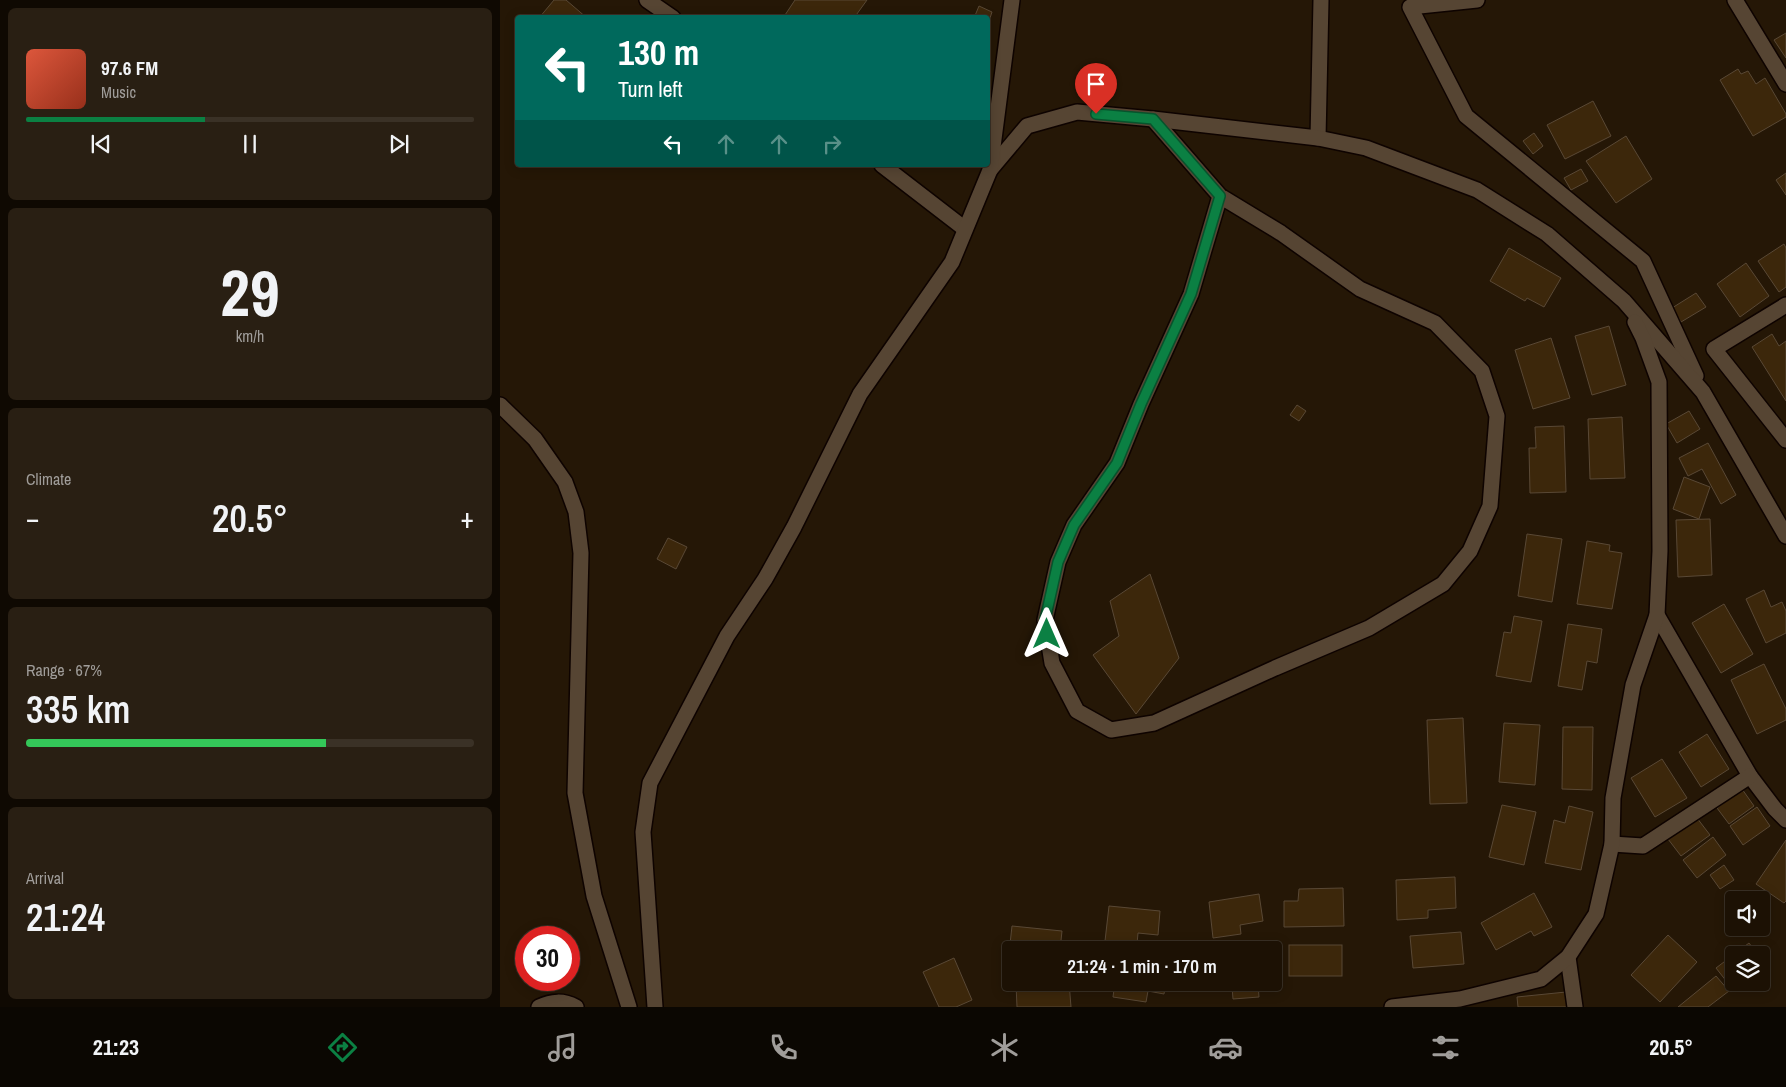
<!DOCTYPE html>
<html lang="en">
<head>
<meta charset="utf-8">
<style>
  :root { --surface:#1c1104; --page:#291f13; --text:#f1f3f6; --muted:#a09d9a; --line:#3a3126; --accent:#0b8043 }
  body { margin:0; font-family:"Archivo Narrow",sans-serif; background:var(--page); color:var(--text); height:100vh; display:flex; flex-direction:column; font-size:19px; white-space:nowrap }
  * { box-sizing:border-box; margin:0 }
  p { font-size:16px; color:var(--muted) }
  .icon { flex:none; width:28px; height:28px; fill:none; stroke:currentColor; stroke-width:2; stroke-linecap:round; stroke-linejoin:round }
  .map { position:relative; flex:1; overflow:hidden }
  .drawer { display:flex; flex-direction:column; gap:8px; padding:8px; background:#0f0902; width:500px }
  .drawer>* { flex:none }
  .top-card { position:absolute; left:15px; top:15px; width:475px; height:152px; border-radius:5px; box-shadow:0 2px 12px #0003,0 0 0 1px var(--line); background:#00695c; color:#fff; overflow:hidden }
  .buttons { position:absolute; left:1225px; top:891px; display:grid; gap:10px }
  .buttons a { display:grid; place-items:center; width:45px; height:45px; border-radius:5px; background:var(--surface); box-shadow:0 2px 12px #0003,0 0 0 1px var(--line); font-size:25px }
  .speed { position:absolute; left:15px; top:926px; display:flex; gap:10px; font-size:25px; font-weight:700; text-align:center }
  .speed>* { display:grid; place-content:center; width:65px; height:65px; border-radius:50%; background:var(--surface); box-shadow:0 2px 12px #0003,0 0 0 1px var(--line); line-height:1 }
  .speed .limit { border:8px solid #d22; background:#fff; color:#111 }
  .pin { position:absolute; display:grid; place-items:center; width:42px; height:42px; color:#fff; margin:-51px -21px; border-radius:50% 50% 50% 0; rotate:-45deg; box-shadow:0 0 5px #0007 }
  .pin .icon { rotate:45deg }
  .me { position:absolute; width:55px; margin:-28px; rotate:0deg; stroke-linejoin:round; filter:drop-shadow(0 0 4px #0008) }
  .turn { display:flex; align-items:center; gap:18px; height:105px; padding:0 20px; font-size:22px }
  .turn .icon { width:65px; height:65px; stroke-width:2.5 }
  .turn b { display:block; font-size:35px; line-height:42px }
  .lanes { display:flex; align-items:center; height:48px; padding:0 20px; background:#0003; justify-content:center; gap:25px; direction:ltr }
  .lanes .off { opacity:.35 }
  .big { font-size:38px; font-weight:600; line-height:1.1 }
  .drawer .widget { flex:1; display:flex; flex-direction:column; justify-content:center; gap:8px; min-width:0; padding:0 18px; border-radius:8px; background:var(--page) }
  .drawer .dial { align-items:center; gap:0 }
  .dial b { font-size:65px; line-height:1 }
  .song { display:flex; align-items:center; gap:15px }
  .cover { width:60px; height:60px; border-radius:8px; background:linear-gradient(135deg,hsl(10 70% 55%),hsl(10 70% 35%)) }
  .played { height:5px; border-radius:2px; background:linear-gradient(90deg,var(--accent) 40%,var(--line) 40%) }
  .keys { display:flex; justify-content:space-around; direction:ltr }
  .heat { display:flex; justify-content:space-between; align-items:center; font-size:28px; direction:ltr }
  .charge { height:8px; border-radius:4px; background:linear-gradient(90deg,#34c759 67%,var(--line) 0) }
  .trip { position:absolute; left:502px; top:941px; width:280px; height:50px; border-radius:5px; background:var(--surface); box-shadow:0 2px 12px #0003,0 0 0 1px var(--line); font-weight:600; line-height:50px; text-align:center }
  .tabs { display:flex; height:80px; justify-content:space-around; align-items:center; background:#0b0702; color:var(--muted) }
  .tabs .icon { width:35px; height:35px }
  .tabs .selected { color:var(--accent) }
  .tabs b { font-size:22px; color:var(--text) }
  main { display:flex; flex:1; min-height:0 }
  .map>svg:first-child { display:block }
  .building { fill:#3c270b; stroke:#594835 }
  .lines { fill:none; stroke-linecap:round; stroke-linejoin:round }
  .minor-casing { stroke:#0e0300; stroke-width:18 }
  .minor { stroke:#564533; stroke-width:15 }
  .route-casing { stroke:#07532c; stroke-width:12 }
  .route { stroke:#0b8043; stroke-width:9 }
</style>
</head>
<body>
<main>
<section class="drawer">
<div class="widget">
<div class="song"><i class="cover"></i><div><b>97.6 FM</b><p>Music</p></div></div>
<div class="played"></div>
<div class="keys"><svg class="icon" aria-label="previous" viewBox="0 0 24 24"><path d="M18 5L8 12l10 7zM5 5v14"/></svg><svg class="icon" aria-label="pause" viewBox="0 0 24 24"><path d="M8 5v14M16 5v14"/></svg><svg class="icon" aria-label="next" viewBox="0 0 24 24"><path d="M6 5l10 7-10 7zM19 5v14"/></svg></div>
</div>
<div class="widget dial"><b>29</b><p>km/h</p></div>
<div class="widget"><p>Climate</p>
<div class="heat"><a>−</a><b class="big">20.5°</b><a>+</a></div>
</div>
<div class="widget"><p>Range · 67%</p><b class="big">335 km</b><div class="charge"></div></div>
<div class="widget"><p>Arrival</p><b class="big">21:24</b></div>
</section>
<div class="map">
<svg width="1286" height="1007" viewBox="0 0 1286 1007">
  <rect width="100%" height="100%" fill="#251706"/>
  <g class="building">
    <path d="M54,0H66L87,18H39Z"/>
    <path d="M295,0H367L354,18H289L285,15Z"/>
    <path d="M479,6L492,12L488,24V18H474Z"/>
    <path d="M1286,33V58L1274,40Z"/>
    <path d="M1238,69L1241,74L1248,71L1256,84L1265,78L1286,114V117L1253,136L1220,80Z"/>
    <path d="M1093,101L1111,136L1065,159L1047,125Z"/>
    <path d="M1034,133L1043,146L1033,154L1023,141Z"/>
    <path d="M1126,136L1152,179L1116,203L1086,161Z"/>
    <path d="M1081,169L1088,181L1071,190L1064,178Z"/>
    <path d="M1286,173V195L1276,180Z"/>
    <path d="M1284,244L1286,248V287L1279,292L1258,261Z"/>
    <path d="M1009,248L1061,278L1044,307L1027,298L1025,301L990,281Z"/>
    <path d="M1246,263L1269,296L1240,317L1217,284Z"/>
    <path d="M1196,293L1206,307L1181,322L1172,308Z"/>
    <path d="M1109,326L1126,385L1092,395L1075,336Z"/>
    <path d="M1272,334L1279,346L1286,341V401L1252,347Z"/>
    <path d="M1051,338L1070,398L1033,409L1015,350Z"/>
    <path d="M797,405L806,411L799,421L790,415Z"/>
    <path d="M1189,411L1200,429L1177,443L1166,424Z"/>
    <path d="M1122,417L1125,478L1090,479L1088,419Z"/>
    <path d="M1064,426L1066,492L1030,493L1029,448H1036L1035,427Z"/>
    <path d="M1208,443L1236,495L1221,504L1202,469L1188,476L1179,458Z"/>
    <path d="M1184,477L1210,487L1199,519L1173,509Z"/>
    <path d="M1210,519L1212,575L1178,577L1176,520Z"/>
    <path d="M1027,534L1062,539L1052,602L1018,596Z"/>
    <path d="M168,538L187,547L176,569L157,559Z"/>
    <path d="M1087,541L1110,545L1109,551L1122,553L1112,609L1077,604Z"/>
    <path d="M650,574L679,658L636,714L593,655L619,636L610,601Z"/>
    <path d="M1264,590L1271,607L1282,602L1286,611V633L1266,643L1246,599Z"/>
    <path d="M1224,604L1253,654L1221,673L1192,623Z"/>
    <path d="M1014,616L1042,621L1031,682L996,676L1004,632L1011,633Z"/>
    <path d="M1068,624L1102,629L1097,663L1087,661L1082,690L1058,686Z"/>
    <path d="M1264,664L1286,709V720L1257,734L1231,680Z"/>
    <path d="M963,718L967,803L930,804L927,720Z"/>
    <path d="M1004,723L1040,725L1035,785L999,782Z"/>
    <path d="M1063,727H1093L1092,790L1062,789Z"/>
    <path d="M1207,734L1229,769L1201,787L1179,752Z"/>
    <path d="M1162,759L1187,798L1155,817L1131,778Z"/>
    <path d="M1242,789L1254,806L1229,824L1217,808Z"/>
    <path d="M1002,805L1036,812L1024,865L989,857Z"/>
    <path d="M1069,806L1093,812L1081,870L1045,863L1054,820L1065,823Z"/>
    <path d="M1257,807L1270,826L1243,845L1230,826Z"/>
    <path d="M1197,818L1210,835L1181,856L1168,839Z"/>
    <path d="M1213,837L1226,855L1197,878L1183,860Z"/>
    <path d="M1286,840V901L1284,903L1256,884Z"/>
    <path d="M1224,865L1234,880L1220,889L1210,875Z"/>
    <path d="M955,877L956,908L928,910V918L897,920L896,880Z"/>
    <path d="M843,888L844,926L784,927V901H798L799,889Z"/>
    <path d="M1034,893L1052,927L1034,936L1031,931L996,950L981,923Z"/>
    <path d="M759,894L763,921L740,925L741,934L713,938L709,902Z"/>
    <path d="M609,906L660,911L658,935L638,933L637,944L605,941Z"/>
    <path d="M512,926L562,931L560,950H511V962H508Z"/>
    <path d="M961,932L964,964L913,968L910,936Z"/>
    <path d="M1168,935L1197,962L1160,1002L1131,975Z"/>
    <path d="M1249,943L1258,955H1234V977L1227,982L1216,968Z"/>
    <rect x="789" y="945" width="53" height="31"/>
    <path d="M454,958L472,1000L456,1007H439L423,972Z"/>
    <path d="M774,967L775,983L758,984L759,997L733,999L732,987L722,988V982H774Z"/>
    <path d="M1216,976L1229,991L1208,1007H1178Z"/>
    <path d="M541,982H569L571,1007H517L516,984Z"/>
    <path d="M615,982H666L664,994L648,991L646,1002L613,997Z"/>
    <path d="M1066,992L1067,1007H1018L1017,997Z"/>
  </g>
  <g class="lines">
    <g class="minor-casing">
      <g id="minor">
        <path d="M147,0L173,18"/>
        <path d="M977,0L910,7L966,116L1143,261L1196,376"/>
        <path d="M1235,0L1286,84"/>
        <path d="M653,119L720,196L781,233L860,289L935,323L982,371L997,416L990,506L970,551L943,584L869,628L775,668L654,723L611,730L577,711L552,663L545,620L558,562L574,525L617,463L641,404L691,294L720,196"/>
        <path d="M818,138L821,0"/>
        <path d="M382,165L465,229"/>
        <path d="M490,170L527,126L577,112L653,119L818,138L866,148L977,190L1047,234L1124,301L1203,392L1286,536"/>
        <path d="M1286,305L1214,349L1286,440"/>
        <path d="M0,405L35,439L65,482L76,512L81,553L75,793L94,896L129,1007"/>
        <path d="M1157,615L1250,776L1275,809L1286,820"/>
        <path d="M1112,844L1143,846L1250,776"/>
        <path d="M1068,957L1075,1007"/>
        <path d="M39,1007C52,1001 63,1000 76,1007"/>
        <path d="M155,1007L143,832L150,783L227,636L265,579L294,527L360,394L452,262L490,170L512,0"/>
        <path d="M892,1007L960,999L1041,979L1068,957L1096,914L1112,844L1113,798L1133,685L1157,615L1160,551L1159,382L1143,338L1135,322"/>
      </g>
    </g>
    <use href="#minor" class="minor"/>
  </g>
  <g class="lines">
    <g class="route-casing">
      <path id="route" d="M547,634L545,620L558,562L574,525L617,463L641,404L691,294L720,196L653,119L596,114"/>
    </g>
    <use href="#route" class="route"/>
  </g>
</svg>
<div class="buttons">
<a><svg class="icon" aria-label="sound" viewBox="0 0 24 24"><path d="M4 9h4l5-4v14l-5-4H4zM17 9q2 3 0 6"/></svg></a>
<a><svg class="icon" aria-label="layers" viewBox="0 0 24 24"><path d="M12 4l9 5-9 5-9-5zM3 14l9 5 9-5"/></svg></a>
</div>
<div class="speed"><div class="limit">30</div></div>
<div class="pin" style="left:596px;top:114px;background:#d93025"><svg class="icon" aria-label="arrive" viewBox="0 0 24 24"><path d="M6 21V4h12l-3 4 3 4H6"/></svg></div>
<svg class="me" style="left:547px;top:634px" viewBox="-20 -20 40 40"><path d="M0-17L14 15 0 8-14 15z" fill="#0b8043" stroke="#fff" stroke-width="4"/></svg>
<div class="trip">21:24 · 1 min · 170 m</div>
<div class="top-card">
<div class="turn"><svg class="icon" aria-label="left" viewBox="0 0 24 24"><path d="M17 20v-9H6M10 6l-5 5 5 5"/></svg><div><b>130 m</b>Turn left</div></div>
<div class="lanes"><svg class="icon" aria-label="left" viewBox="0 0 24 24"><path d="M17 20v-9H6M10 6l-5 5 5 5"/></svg><svg class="icon off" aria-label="ahead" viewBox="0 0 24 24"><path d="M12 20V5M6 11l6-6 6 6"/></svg><svg class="icon off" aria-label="ahead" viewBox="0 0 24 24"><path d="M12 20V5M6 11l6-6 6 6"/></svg><svg class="icon off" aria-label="right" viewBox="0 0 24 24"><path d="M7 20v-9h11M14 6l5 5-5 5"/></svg></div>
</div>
</div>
</main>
<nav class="tabs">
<b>21:23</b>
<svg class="icon selected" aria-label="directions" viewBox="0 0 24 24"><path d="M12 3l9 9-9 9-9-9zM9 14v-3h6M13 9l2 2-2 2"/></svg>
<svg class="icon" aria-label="music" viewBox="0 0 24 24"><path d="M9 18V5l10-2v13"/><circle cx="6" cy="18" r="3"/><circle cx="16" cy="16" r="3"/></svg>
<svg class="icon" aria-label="phone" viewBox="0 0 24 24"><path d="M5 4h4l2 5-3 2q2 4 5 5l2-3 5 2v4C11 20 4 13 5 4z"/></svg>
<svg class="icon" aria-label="climate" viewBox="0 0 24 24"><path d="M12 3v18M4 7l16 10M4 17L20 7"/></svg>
<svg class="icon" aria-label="car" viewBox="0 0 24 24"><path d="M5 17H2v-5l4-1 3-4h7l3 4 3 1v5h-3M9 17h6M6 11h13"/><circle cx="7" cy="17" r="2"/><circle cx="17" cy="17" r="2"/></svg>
<svg class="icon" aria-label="filters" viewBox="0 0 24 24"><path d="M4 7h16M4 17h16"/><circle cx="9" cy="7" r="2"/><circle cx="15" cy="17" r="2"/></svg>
<b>20.5°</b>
</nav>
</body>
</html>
